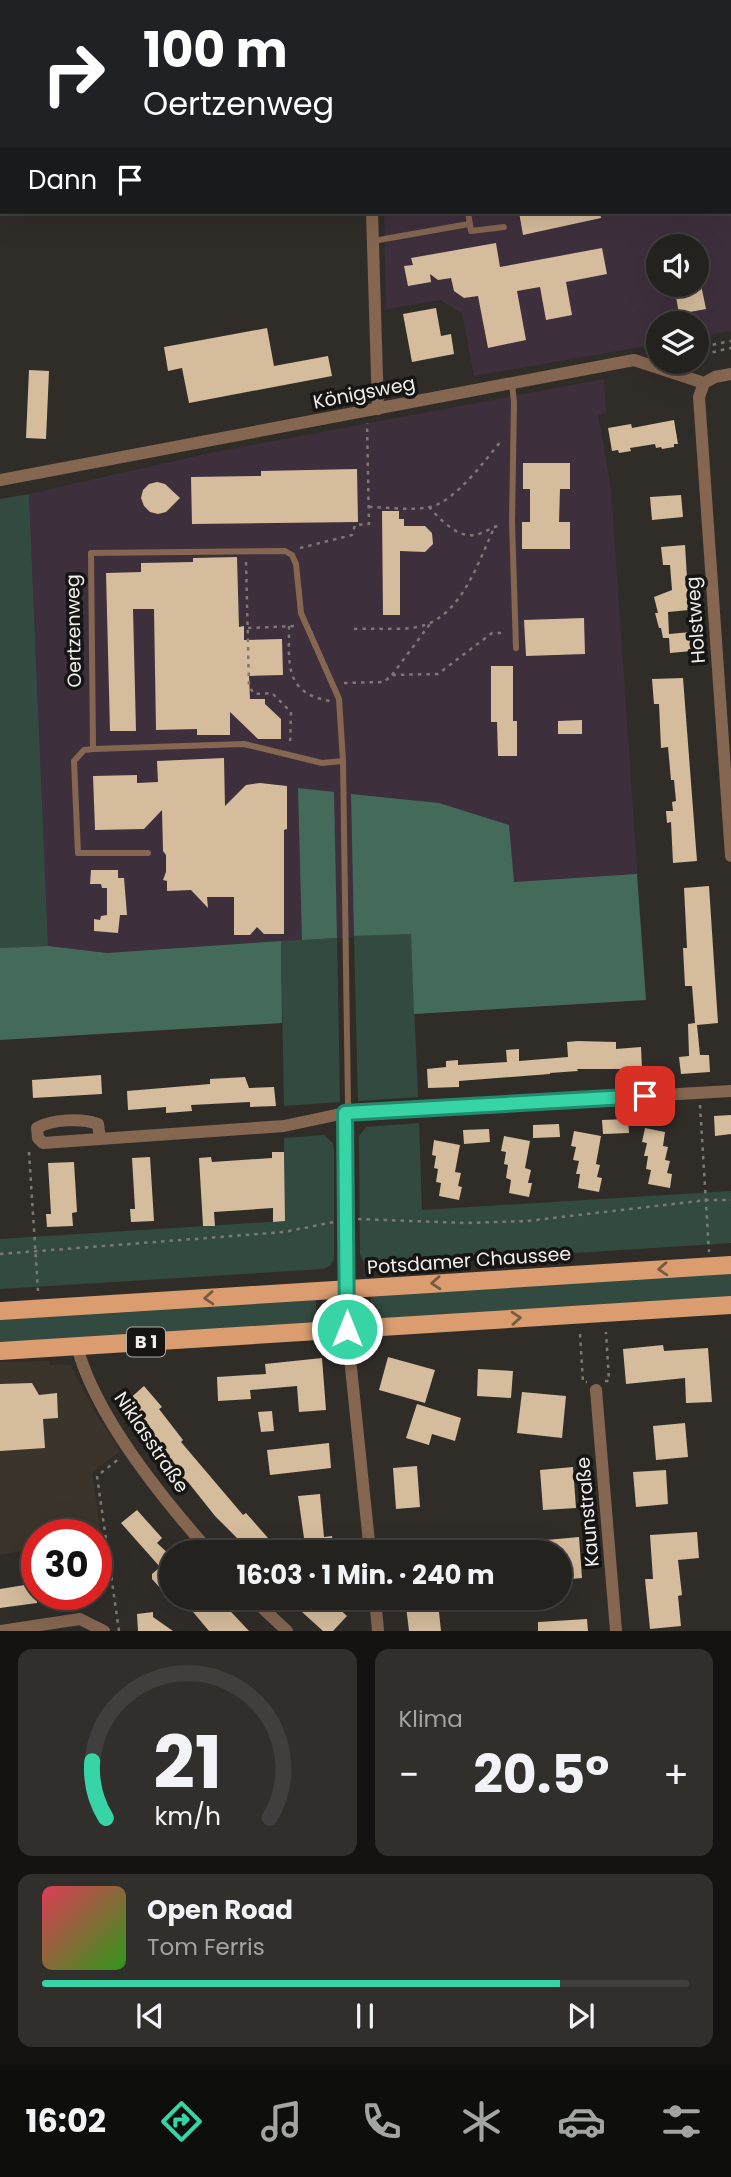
<!DOCTYPE html>
<html lang="de">
<head>
<meta charset="utf-8">
<style>
  :root { --surface:#24221f; --page:#302f2c; --text:#f1f3f6; --muted:#a3a4a4; --line:#413f3d; --accent:#37d4a6 }
  body { margin:0; font-family:Poppins,sans-serif; background:var(--page); color:var(--text); height:100vh; display:flex; flex-direction:column; font-size:26px; white-space:nowrap }
  * { box-sizing:border-box; margin:0 }
  p { font-size:23px; color:var(--muted) }
  .icon { flex:none; width:38px; height:38px; fill:none; stroke:currentColor; stroke-width:2; stroke-linecap:round; stroke-linejoin:round }
  .map { position:relative; height:1631px; overflow:hidden }
  .drawer { display:flex; flex-direction:column; gap:18px; padding:18px; background:#141311; flex:1 }
  .drawer>* { flex:none }
  .hud { position:absolute; left:0px; top:0px; width:732px; height:214px; box-shadow:0 7px 28px #0002,0 0 0 2px var(--line); background:#202124; color:#fff; overflow:hidden }
  .fabs { position:absolute; left:646px; top:234px; display:grid; gap:14px }
  .fabs a { display:grid; place-items:center; width:63px; height:63px; border-radius:50%; background:var(--surface); box-shadow:0 7px 28px #0002,0 0 0 2px var(--line); font-size:35px }
  .speed { position:absolute; left:21px; top:1519px; display:flex; gap:14px; font-size:35px; font-weight:700; text-align:center }
  .speed>* { display:grid; place-content:center; width:91px; height:91px; border-radius:50%; background:var(--surface); box-shadow:0 7px 28px #0002,0 0 0 2px var(--line); line-height:1 }
  .speed .limit { border:10px solid #d22; background:#fff; color:#111 }
  .pin { position:absolute; display:grid; place-items:center; width:60px; height:60px; color:#fff; margin:-30px; border-radius:14px; box-shadow:0 4px 10px #0006 }
  .me { position:absolute; width:77px; margin:-38px; rotate:0deg; stroke-linejoin:round; filter:drop-shadow(0 0 5px #0008) }
  .turn { display:flex; align-items:center; gap:24px; height:147px; padding:0 28px; font-size:32px }
  .turn .icon { width:91px; height:91px; stroke-width:2.5 }
  .turn b { display:block; font-size:49px; line-height:60px }
  .then { display:flex; align-items:center; height:66px; padding:0 28px; background:#0003; gap:14px; font-size:26px }
  .big { font-size:52px; font-weight:700; line-height:1.1 }
  .drawer .tile { flex:1; display:flex; flex-direction:column; justify-content:center; gap:10px; min-width:0; padding:0 24px; border-radius:14px; background:var(--page) }
  .drawer .dial { align-items:center; gap:0 }
  .dial svg { height:182px; overflow:visible; fill:none; stroke:var(--line); stroke-width:7; stroke-linecap:round; text-anchor:middle }
  .dial text { fill:var(--text); stroke:none }
  .song { display:flex; align-items:center; gap:21px }
  .cover { width:84px; height:84px; border-radius:10px; background:linear-gradient(135deg,hsl(350 70% 55%),hsl(110 70% 35%)) }
  .played { height:7px; border-radius:4px; background:linear-gradient(90deg,var(--accent) 80%,var(--line) 80%) }
  .keys { display:flex; justify-content:space-around; direction:ltr }
  .heat { display:flex; justify-content:space-between; align-items:center; font-size:38px; direction:ltr }
  .drawer .tiles { flex:1; display:grid; gap:18px; grid-template-columns:1fr 1fr }
  .tile:last-child { grid-column:span 2 }
  .trip { position:absolute; left:159px; top:1540px; width:413px; height:70px; border-radius:35px; background:var(--surface); box-shadow:0 7px 28px #0002,0 0 0 2px var(--line); font-weight:700; line-height:70px; text-align:center }
  .menu { display:flex; height:112px; justify-content:space-around; align-items:center; background:#0e0e0c; color:var(--muted) }
  .menu .icon { width:49px; height:49px }
  .menu .on { color:var(--accent) }
  .menu b { font-size:32px; color:var(--text) }
  .map>svg:first-child { display:block }
  .built { fill:#3b342b }
  .education { fill:#3e2f3c; fill-rule:evenodd }
  .green { fill:#334a40 }
  .forest { fill:#446b5a }
  .building { fill:#d4bc9c }
  .lines { fill:none; stroke-linecap:round; stroke-linejoin:round }
  .path { stroke:#7c7975; stroke-width:2.5; stroke-dasharray:3.5 5; stroke-linecap:butt }
  .lane { stroke:#846651; stroke-width:6 }
  .street { stroke:#846651; stroke-width:12 }
  .primary { stroke:#db9d70; stroke-width:18 }
  .oneway { stroke:#785942 }
  .route-casing { stroke:#248a6c; stroke-width:18 }
  .route { stroke:#37d4a6; stroke-width:12 }
  .labels { text-anchor:middle; stroke-width:7; stroke-linejoin:round; paint-order:stroke }
  .shield { fill:#161513; stroke:#afadaa; stroke-width:2 }
  .shield-label { font-size:18px; font-weight:bold; fill:#f0eeeb }
  .street-label { font-size:19px; fill:#f0eeeb; stroke:#161513 }
</style>
</head>
<body>
<div class="map">
<svg width="731" height="1631" viewBox="0 0 731 1631">
  <rect width="100%" height="100%" fill="#302d29"/>
  <path class="built" d="M49,1361L50,1365H70L95,1412L120,1451L92,1473L101,1534L37,1535V1548L0,1555V1362Z"/>
  <g class="education">
    <rect x="87" y="0" width="271" height="2"/>
    <path d="M381,0H731V331L697,337L696,324H658V344L474,376L462,313L440,300L386,309L384,212H730V2ZM658,247H696V285H658Z"/>
    <path d="M604,379L606,413L598,415L611,488L646,1000L414,1014L410,934L107,953L48,946L29,494L210,453Z"/>
  </g>
  <g class="green">
    <path d="M29,494L48,946L0,948V499Z"/>
    <path d="M411,934L418,1097L358,1101L354,936Z"/>
    <path d="M337,938L340,1102L284,1106L281,941Z"/>
    <path d="M419,1123L422,1210L731,1191V1243L370,1266L364,1263L360,1254L359,1136L366,1127Z"/>
    <path d="M324,1135L333,1143L334,1150V1259L330,1266L323,1269L0,1289V1239L285,1221L284,1138Z"/>
    <path d="M731,1272V1297L372,1320L371,1294Z"/>
    <path d="M316,1298L317,1324L0,1344V1318Z"/>
  </g>
  <g class="forest">
    <path d="M298,788L334,792L337,938L302,940Z"/>
    <path d="M351,794L439,803L509,825L514,882L637,874L646,1000L414,1014L411,934L354,936Z"/>
    <path d="M281,941L282,1023L0,1040V948L48,946L107,953Z"/>
  </g>
  <g class="building">
    <path d="M519,212H600L601,218L523,235Z"/>
    <path d="M496,243L500,267L602,248L607,274L566,282L572,315L546,320L540,287L517,291L526,340L488,348L478,296L464,298L454,291L451,278L438,280L430,274L431,282L408,286L404,266L413,265L411,258Z"/>
    <path d="M674,285H701L706,309L679,314Z"/>
    <path d="M436,308L441,336L451,334L454,354L412,362L403,314Z"/>
    <path d="M267,328L274,366L328,356L332,376L189,403L182,368L168,371L164,347Z"/>
    <path d="M29,370L49,371L46,439L26,438Z"/>
    <path d="M674,420L678,444H674V447L662,449L661,447L656,448L655,444L630,448L631,451L619,453L618,450L612,451L608,428L631,424L632,428Z"/>
    <path d="M523,463H570V489H560L559,522H570V549H522V522H530V489H523Z"/>
    <path d="M357,469L358,522L192,524L191,477L261,476V471Z"/>
    <path d="M157,482L165,484L180,498L166,512L158,514L150,512L144,506L141,498L143,490L149,484Z"/>
    <path d="M681,495L683,517L652,520L650,497Z"/>
    <path d="M382,511H399V519H404V526H425L432,533L433,544L425,552L400,551V615H383Z"/>
    <path d="M685,545L689,610L668,612L669,634L691,632L692,651L670,653L669,638H663L661,628H659L655,613H658L654,597L672,590L670,565H663L661,547Z"/>
    <path d="M237,557L239,627L244,626V640L282,639L283,675L249,676L250,699H265V704L281,719V739H258L230,712V735H197V729L156,730L154,609H133L136,731H110L106,573L141,572V563L193,562V558Z"/>
    <path d="M584,618L585,654L526,656L524,620Z"/>
    <path d="M491,666H513V721H517V756H498L497,722H491Z"/>
    <path d="M683,678L697,861L673,863L671,822L667,823L666,811H673L672,802L676,801L674,780H671L668,747L661,748L659,704H654L652,679Z"/>
    <path d="M582,720V734H558V721Z"/>
    <path d="M224,758L225,806L246,785L260,783L287,786V829L284,830V934H264L257,927L250,935H234V897H207L208,908L191,890L167,891V881L163,880L166,872V855L163,851L162,810L144,829L95,830L93,776L137,775V783L158,782L157,761Z"/>
    <path d="M91,870H118V878H124L127,915H120L118,933L94,931V919L100,920L101,916L107,915V888H102L101,884H90Z"/>
    <path d="M709,886L718,1023L697,1025L700,1055H709L710,1072L681,1074L679,1057L689,1056L688,1024L695,1023L692,986H685L683,948H687L684,888Z"/>
    <path d="M578,1041L616,1042V1049L641,1047L642,1069H577L578,1071L550,1073V1074L459,1081V1087L428,1088L427,1069L446,1067V1061L458,1060V1065L507,1062L506,1050L519,1049V1061L568,1057L567,1042Z"/>
    <path d="M101,1075L102,1094L33,1098L32,1080Z"/>
    <path d="M245,1077L249,1088L274,1087L276,1106L250,1107V1102L191,1105L192,1111L166,1113V1107L128,1110L127,1091L210,1084V1079Z"/>
    <path d="M731,1115V1134L715,1136L714,1116Z"/>
    <path d="M628,1119L629,1133L603,1134L602,1120Z"/>
    <path d="M559,1124L560,1137L533,1138V1125Z"/>
    <path d="M645,1128L665,1132L663,1146L668,1147L665,1160L670,1161L667,1173L672,1174L670,1188L648,1184L651,1170L646,1169L648,1156H644L647,1143L642,1142Z"/>
    <path d="M489,1129L490,1142L464,1144L463,1130Z"/>
    <path d="M574,1131L601,1136L596,1164L600,1165L597,1177L602,1178L599,1192L578,1188L580,1174H576L579,1161L573,1160L576,1147L571,1146Z"/>
    <path d="M504,1136L530,1141L525,1168L531,1170L528,1183H532L529,1197L509,1193L511,1180L506,1178L508,1165L504,1164L506,1152L501,1151Z"/>
    <path d="M434,1140L460,1145L455,1172L461,1173L458,1186L462,1187L459,1200L439,1196L441,1183L436,1182L438,1169L434,1168L436,1156L432,1155Z"/>
    <path d="M272,1152H284L285,1221L273,1222V1208L214,1212L215,1226H203L199,1158L211,1157L212,1162L272,1158Z"/>
    <path d="M150,1157L154,1221L131,1222L130,1209H135L132,1158Z"/>
    <path d="M74,1162L77,1212L72,1213L73,1226L47,1227L46,1214H51L48,1163Z"/>
    <path d="M663,1345L664,1351L708,1348L712,1402L686,1403L685,1378L626,1384L623,1349Z"/>
    <path d="M388,1357L435,1370L425,1403L379,1390Z"/>
    <path d="M322,1358L326,1410L299,1412L297,1386L250,1390L251,1399L218,1401L217,1377L266,1374L265,1364Z"/>
    <path d="M478,1369L513,1371L511,1398L477,1396Z"/>
    <path d="M32,1383L39,1395L57,1393L58,1418L43,1419L45,1448L0,1451V1384Z"/>
    <path d="M144,1386L162,1407L159,1409L183,1440L181,1442L243,1515L246,1513L268,1538L251,1552L215,1516L188,1482L186,1484L149,1434L153,1431L127,1401Z"/>
    <path d="M522,1392L566,1396L562,1438L517,1433Z"/>
    <path d="M417,1404L461,1418L455,1441L432,1434L429,1445L406,1438Z"/>
    <path d="M272,1411L274,1431L261,1432L258,1412Z"/>
    <path d="M685,1423L688,1457L656,1460L653,1426Z"/>
    <path d="M329,1443L331,1468L270,1475L267,1450Z"/>
    <path d="M417,1466L420,1507L396,1509L393,1468Z"/>
    <path d="M573,1467L576,1508L543,1510L540,1470Z"/>
    <path d="M666,1470L668,1504L636,1507L633,1472Z"/>
    <path d="M320,1494L324,1537L332,1536L334,1552H306L298,1496Z"/>
    <path d="M137,1510L162,1538L157,1543L172,1557V1581L162,1590L152,1579V1574L160,1567L121,1523Z"/>
    <path d="M697,1532L699,1558L678,1560L682,1595L678,1596L681,1626L650,1629L645,1579H653L650,1535Z"/>
    <path d="M579,1537L582,1578L560,1580V1552H547L546,1540Z"/>
    <path d="M37,1583V1603L0,1608V1589Z"/>
    <path d="M197,1598H218L249,1631H209L188,1606Z"/>
    <path d="M314,1598H327L347,1616L333,1631H323L302,1612Z"/>
    <path d="M438,1603L441,1631H409L406,1606Z"/>
    <path d="M153,1612V1617L173,1631H138L137,1614Z"/>
    <path d="M587,1619L588,1631H538V1622Z"/>
  </g>
  <g class="lines">
    <g class="path">
      <path d="M696,348L731,341"/>
      <path d="M696,356L731,348"/>
      <path d="M369,507C388,507 411,511 430,507C456,501 485,460 502,440"/>
      <path d="M429,507C440,519 457,538 475,535C484,533 492,527 501,525"/>
      <path d="M300,548L352,535L355,525L369,524L367,423"/>
      <path d="M246,562L249,686L254,694L272,693L291,712L290,745"/>
      <path d="M289,626C289,664 284,693 330,701"/>
      <path d="M248,628L296,626"/>
      <path d="M354,629C373,628 409,631 425,625C463,612 479,560 495,526"/>
      <path d="M392,675L430,624"/>
      <path d="M344,683L384,682L392,675L438,674L492,633H506"/>
      <path d="M700,1105L709,1252"/>
      <path d="M29,1152L38,1291"/>
      <path d="M358,1219L466,1223L527,1221L707,1200H731"/>
      <path d="M0,1254L284,1232L334,1222"/>
      <path d="M580,1334L583,1382H587"/>
      <path d="M605,1381H609L606,1332"/>
      <path d="M119,1631L97,1476L120,1458"/>
    </g>
    <g class="lane">
      <path d="M468,212L471,231L504,227"/>
      <path d="M373,241L469,224"/>
      <path d="M512,384L514,402L512,522L516,648"/>
      <path d="M93,749L84,750L74,761L78,853H148"/>
      <path d="M343,761L322,763L244,744L93,749L91,553L285,551L292,555L296,564L301,613L339,699L343,761L348,1104L345,1113"/>
    </g>
    <g class="street">
      <path d="M370,0V2"/>
      <path d="M372,212L378,409"/>
      <path d="M704,383L699,397L731,856"/>
      <path d="M0,480L634,360L704,383L715,377L731,374"/>
      <path d="M345,1113L347,1329L370,1552"/>
      <path d="M100,1139L98,1124C82,1118 52,1119 37,1128L38,1138L43,1143L284,1126L345,1113L731,1091"/>
      <path d="M77,1346C95,1416 162,1498 210,1552"/>
      <path d="M596,1390L616,1631"/>
      <path d="M252,1598L287,1631"/>
      <path d="M375,1598L378,1631"/>
      <path d="M0,1631L80,1619L104,1631"/>
    </g>
    <g class="primary">
      <path d="M0,1311L731,1265"/>
      <path d="M0,1351L731,1305"/>
    </g>
  </g>
  <defs><path id="oneway-chevron" d="M-2-3.5L2.5 0L-2 3.5" fill="none" stroke-width="1.6" stroke-linecap="round" stroke-linejoin="round" transform="scale(1.75)"/></defs>
  <g class="oneway">
    <use href="#oneway-chevron" transform="translate(663 1269) rotate(176)"/>
    <use href="#oneway-chevron" transform="translate(436 1283) rotate(176)"/>
    <use href="#oneway-chevron" transform="translate(209 1298) rotate(176)"/>
    <use href="#oneway-chevron" transform="translate(516 1318) rotate(-4)"/>
  </g>
  <g class="lines">
    <g class="route-casing">
      <path id="route" d="M347,1329L345,1113L645,1096"/>
    </g>
    <use href="#route" class="route"/>
  </g>
  <g class="labels">
    <rect class="shield" x="127" y="1327.5" width="38" height="29" rx="5"/>
    <g class="shield-label">
      <text x="146" y="1348">B 1</text>
    </g>
    <g class="street-label">
      <text transform="translate(364 392) rotate(-11)" y="7">Königsweg</text>
      <text transform="translate(695 620) rotate(-94)" y="7">Holstweg</text>
      <text transform="translate(73 631) rotate(-91)" y="7">Oertzenweg</text>
      <text transform="translate(469 1260) rotate(-4)" y="7">Potsdamer Chaussee</text>
      <text transform="translate(152 1442) rotate(56)" y="7">Niklasstraße</text>
      <text transform="translate(587 1512) rotate(-95)" y="7">Kaunstraße</text>
    </g>
  </g>
</svg>
<div class="fabs">
<a><svg class="icon" aria-label="sound" viewBox="0 0 24 24"><path d="M4 9h4l5-4v14l-5-4H4zM17 9q2 3 0 6"/></svg></a>
<a><svg class="icon" aria-label="layers" viewBox="0 0 24 24"><path d="M12 4l9 5-9 5-9-5zM3 14l9 5 9-5"/></svg></a>
</div>
<div class="speed"><div class="limit">30</div></div>
<div class="pin" style="left:645px;top:1096px;background:#d93025"><svg class="icon" aria-label="arrive" viewBox="0 0 24 24"><path d="M6 21V4h12l-3 4 3 4H6"/></svg></div>
<svg class="me" style="left:347px;top:1329px" viewBox="-20 -20 40 40"><circle r="17" fill="#37d4a6" stroke="#fff" stroke-width="3"/><path d="M0-11L8 9 0 5-8 9z" fill="#fff"/></svg>
<div class="trip">16:03 · 1 Min. · 240 m</div>
<div class="hud">
<div class="turn"><svg class="icon" aria-label="right" viewBox="0 0 24 24"><path d="M7 20v-9h11M14 6l5 5-5 5"/></svg><div><b>100 m</b>Oertzenweg</div></div>
<div class="then">Dann<svg class="icon" aria-label="arrive" viewBox="0 0 24 24"><path d="M6 21V4h12l-3 4 3 4H6"/></svg></div>
</div>
</div>
<section class="drawer">
<div class="tiles">
<div class="tile dial"><svg viewBox="0 0 100 80">
<path d="M14 69A42 42 0 1 1 86 69"/>
<path d="M14 69A42 42 0 0 1 8 44" stroke="#37d4a6"/>
<text x="50" y="56" font-size="32" font-weight="700">21</text>
<text x="50" y="72" font-size="11">km/h</text>
</svg></div>
<div class="tile"><p>Klima</p>
<div class="heat"><a>−</a><b class="big">20.5°</b><a>+</a></div>
</div>
<div class="tile">
<div class="song"><i class="cover"></i><div><b>Open Road</b><p>Tom Ferris</p></div></div>
<div class="played"></div>
<div class="keys"><svg class="icon" aria-label="previous" viewBox="0 0 24 24"><path d="M18 5L8 12l10 7zM5 5v14"/></svg><svg class="icon" aria-label="pause" viewBox="0 0 24 24"><path d="M8 5v14M16 5v14"/></svg><svg class="icon" aria-label="next" viewBox="0 0 24 24"><path d="M6 5l10 7-10 7zM19 5v14"/></svg></div>
</div>
</div>
</section>
<nav class="menu">
<b>16:02</b>
<svg class="icon on" aria-label="directions" viewBox="0 0 24 24"><path d="M12 3l9 9-9 9-9-9zM9 14v-3h6M13 9l2 2-2 2"/></svg>
<svg class="icon" aria-label="music" viewBox="0 0 24 24"><path d="M9 18V5l10-2v13"/><circle cx="6" cy="18" r="3"/><circle cx="16" cy="16" r="3"/></svg>
<svg class="icon" aria-label="phone" viewBox="0 0 24 24"><path d="M5 4h4l2 5-3 2q2 4 5 5l2-3 5 2v4C11 20 4 13 5 4z"/></svg>
<svg class="icon" aria-label="climate" viewBox="0 0 24 24"><path d="M12 3v18M4 7l16 10M4 17L20 7"/></svg>
<svg class="icon" aria-label="car" viewBox="0 0 24 24"><path d="M5 17H2v-5l4-1 3-4h7l3 4 3 1v5h-3M9 17h6M6 11h13"/><circle cx="7" cy="17" r="2"/><circle cx="17" cy="17" r="2"/></svg>
<svg class="icon" aria-label="filters" viewBox="0 0 24 24"><path d="M4 7h16M4 17h16"/><circle cx="9" cy="7" r="2"/><circle cx="15" cy="17" r="2"/></svg>
</nav>
</body>
</html>
